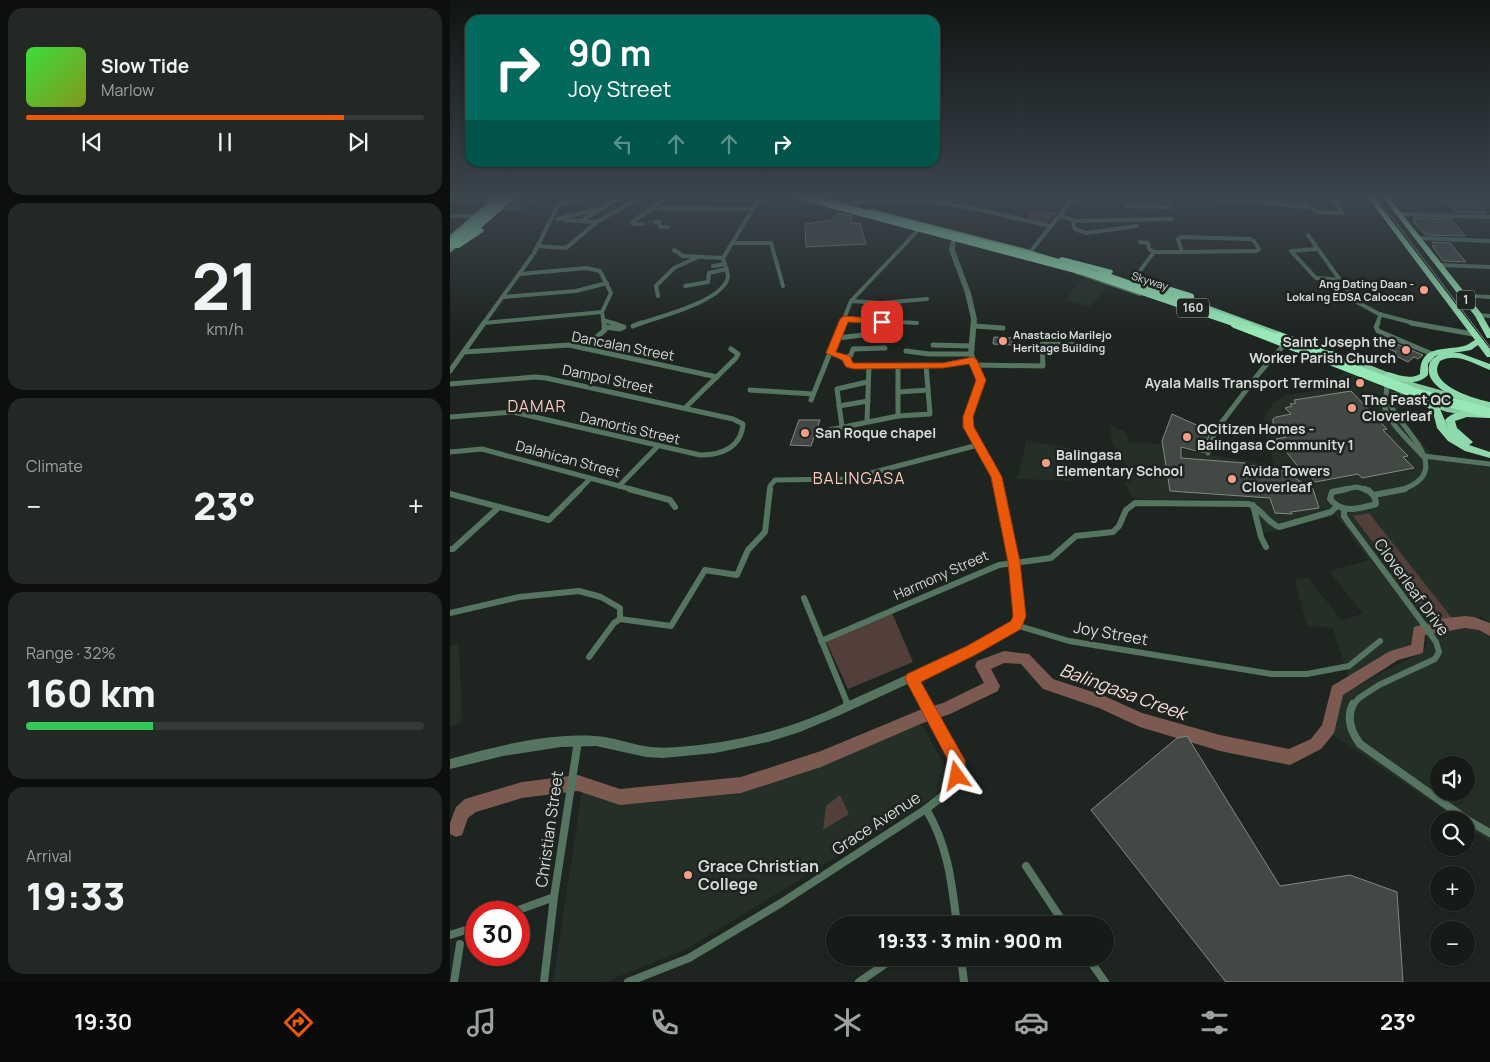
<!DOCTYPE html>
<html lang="en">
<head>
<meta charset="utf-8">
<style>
  :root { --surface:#161b18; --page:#232825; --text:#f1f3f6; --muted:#9ea1a2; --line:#353937; --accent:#ea580c }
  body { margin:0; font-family:Manrope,sans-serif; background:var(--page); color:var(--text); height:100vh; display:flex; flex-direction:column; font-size:19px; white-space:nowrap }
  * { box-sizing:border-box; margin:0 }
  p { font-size:16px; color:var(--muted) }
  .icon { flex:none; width:28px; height:28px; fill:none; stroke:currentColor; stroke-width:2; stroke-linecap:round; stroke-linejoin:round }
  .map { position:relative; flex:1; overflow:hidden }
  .drawer { display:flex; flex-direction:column; gap:8px; padding:8px; background:#0c0f0d; width:450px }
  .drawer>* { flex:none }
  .guide { position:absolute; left:15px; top:15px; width:475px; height:152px; border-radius:15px; box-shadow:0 1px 4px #0004,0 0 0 1px var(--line); background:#00695c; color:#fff; overflow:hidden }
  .fabs { position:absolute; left:980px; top:756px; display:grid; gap:10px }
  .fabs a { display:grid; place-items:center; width:45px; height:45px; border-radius:50%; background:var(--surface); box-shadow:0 1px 4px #0004,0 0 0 1px var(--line); font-size:25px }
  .speed { position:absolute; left:15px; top:901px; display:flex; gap:10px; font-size:25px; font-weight:700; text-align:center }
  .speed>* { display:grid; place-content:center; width:65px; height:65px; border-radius:50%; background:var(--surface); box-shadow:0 1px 4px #0004,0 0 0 1px var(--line); line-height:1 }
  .speed .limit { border:8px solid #d22; background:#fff; color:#111 }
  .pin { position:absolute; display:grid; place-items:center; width:42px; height:42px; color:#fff; margin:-21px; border-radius:10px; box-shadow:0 2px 8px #0006 }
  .me { position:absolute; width:55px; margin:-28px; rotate:348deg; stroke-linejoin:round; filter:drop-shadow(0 0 4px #0008) }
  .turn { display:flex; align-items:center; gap:18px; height:105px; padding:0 20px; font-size:22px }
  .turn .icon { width:65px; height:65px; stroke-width:2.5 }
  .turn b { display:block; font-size:35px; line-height:42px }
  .lanes { display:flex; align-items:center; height:48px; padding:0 20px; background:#0003; justify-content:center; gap:25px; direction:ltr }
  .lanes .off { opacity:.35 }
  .big { font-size:38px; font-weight:800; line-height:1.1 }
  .drawer .widget { flex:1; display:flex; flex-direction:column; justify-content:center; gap:8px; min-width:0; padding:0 18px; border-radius:15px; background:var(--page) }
  .drawer .dial { align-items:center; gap:0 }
  .dial b { font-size:65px; line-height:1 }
  .song { display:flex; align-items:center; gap:15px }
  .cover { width:60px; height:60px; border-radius:8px; background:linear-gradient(135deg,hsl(120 70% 55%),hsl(70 70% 35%)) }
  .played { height:5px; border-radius:2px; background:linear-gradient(90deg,var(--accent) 80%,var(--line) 80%) }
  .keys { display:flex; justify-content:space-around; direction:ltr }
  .heat { display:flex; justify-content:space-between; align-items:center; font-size:28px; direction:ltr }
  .charge { height:8px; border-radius:4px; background:linear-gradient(90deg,#34c759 32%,var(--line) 0) }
  .trip { position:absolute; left:376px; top:916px; width:288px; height:50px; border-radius:25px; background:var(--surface); box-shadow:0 1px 4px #0004,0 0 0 1px var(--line); font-weight:800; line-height:50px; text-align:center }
  .tabs { display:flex; height:80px; justify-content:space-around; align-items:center; background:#090b0a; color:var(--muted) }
  .tabs .icon { width:35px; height:35px }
  .tabs .current { color:var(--accent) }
  .tabs b { font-size:22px; color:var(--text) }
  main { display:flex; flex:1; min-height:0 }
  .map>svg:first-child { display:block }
  .built { fill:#232f27; fill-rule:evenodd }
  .green { fill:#523f3a }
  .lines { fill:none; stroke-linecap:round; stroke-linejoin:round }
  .river { fill:#7c5a51; fill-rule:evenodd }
  .building { fill:#424945; stroke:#818984 }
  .minor-tunnel { stroke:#3a3f3c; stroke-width:4; stroke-dasharray:4 2; stroke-linecap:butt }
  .minor-far3 { stroke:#557561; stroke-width:4 }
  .minor-far2 { stroke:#557561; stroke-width:5 }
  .minor-far1 { stroke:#557561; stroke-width:6 }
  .minor { stroke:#557561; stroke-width:8 }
  .tertiary { fill:#557561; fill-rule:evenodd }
  .primary { fill:#85c9a0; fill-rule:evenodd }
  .trunk { fill:#8edaac; fill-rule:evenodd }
  .motorway { fill:#97eab8; fill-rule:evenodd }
  .tram { stroke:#868b88; stroke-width:1 }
  .motorway-bridge-far1 { stroke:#97eab8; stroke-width:8 }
  .motorway-bridge { stroke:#97eab8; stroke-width:10 }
  .route { fill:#ea580c; stroke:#983908 }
  .poi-dot { fill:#f49e86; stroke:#1e2420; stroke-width:2 }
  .labels { text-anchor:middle; stroke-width:5; stroke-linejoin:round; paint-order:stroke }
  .far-street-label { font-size:11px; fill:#d6dad8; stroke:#1e2420 }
  .far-poi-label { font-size:11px; font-weight:bold; fill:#d6dad8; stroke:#1e2420; text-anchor:end }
  .shield { fill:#1e2420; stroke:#9fa3a1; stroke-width:1 }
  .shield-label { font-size:12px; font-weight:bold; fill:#d6dad8 }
  .poi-label { font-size:14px; font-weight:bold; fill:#d6dad8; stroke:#1e2420; text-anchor:start }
  .street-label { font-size:14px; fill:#d6dad8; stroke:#1e2420 }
  .quarter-label { font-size:16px; letter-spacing:1px; fill:#fccabc; stroke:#1e2420 }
  .near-street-label { font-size:16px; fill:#d6dad8; stroke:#1e2420 }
  .near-poi-label { font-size:16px; font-weight:bold; fill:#d6dad8; stroke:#1e2420; text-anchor:start }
  .near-water-label { font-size:18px; font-style:italic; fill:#f6dcd4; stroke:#1e2420 }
</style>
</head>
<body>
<main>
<section class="drawer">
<div class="widget">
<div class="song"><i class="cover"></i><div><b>Slow Tide</b><p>Marlow</p></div></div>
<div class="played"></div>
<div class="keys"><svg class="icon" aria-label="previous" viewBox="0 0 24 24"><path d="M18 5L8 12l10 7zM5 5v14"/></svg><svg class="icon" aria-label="pause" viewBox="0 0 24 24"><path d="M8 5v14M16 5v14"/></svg><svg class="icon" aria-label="next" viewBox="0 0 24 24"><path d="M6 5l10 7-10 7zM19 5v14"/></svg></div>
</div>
<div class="widget dial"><b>21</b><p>km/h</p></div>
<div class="widget"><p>Climate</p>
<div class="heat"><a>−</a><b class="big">23°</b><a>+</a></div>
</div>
<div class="widget"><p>Range · 32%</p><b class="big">160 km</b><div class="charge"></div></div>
<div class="widget"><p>Arrival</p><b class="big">19:33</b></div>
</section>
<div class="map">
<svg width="1040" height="982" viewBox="0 0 1040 982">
  <rect width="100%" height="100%" fill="#1e2420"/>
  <g class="built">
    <path d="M634,277L659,284L640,307L615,300Z"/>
    <path d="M895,371L970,402L969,406L947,409L957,426L982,454L1040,463V623L1028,614L1031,627L1040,634V842L1016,826V820H1008L882,734L891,695L975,650L977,638L968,627L965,646L899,680L883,628L857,626L845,580L858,577L891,620L913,614L879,571L919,560L886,515L812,534L803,502L742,499L694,500L682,497L675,483L679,476V470L662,444L660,425L674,431L680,442L704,443L747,453L824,465L813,419L823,403L837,395L876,389ZM989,765H1016V792H989Z"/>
    <path d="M576,440L620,448L622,481L568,479Z"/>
    <path d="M9,643L12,722L0,727V646Z"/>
    <path d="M468,719L494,764L497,777L484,797L237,949L155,982H103L132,791L175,801L290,788L373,762Z"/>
  </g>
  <g class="green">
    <path d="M579,212H607L595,225L577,221Z"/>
    <path d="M919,513L1002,618L984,622L903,516Z"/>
    <path d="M442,613L463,662L398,689L376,641Z"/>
    <path d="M390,795L399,814L373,830L376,806Z"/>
  </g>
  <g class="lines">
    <path class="river" d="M1015,616L1024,617L1040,623V636L1029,630L1015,628L975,635L973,653L948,660L893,695L884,733L871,749L840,765L770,751L690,727L649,708L593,689L571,664L554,663L541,669L550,686L548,691L500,714L473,723L371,767L291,793L170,805L128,791L72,798L26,812L18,818L12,835L6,837L0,834V823L6,807L15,799L72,782L128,775L170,789L291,777L371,751L472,709L493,703L534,683L525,666L527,661L554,651L579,654L603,679L652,695L692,713L770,735L839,749L861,739L872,725L882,686L940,651L961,645L964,627L996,618Z"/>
  </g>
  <g class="building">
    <path d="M991,195L1019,196L1036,213L1006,212Z"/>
    <path d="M69,197L83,198L69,210L55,209Z"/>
    <path d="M387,213L403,216L400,223H410L416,244L356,247L355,224L381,220Z"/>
    <path d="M963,218L1001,219L1015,236L976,235L963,222H966Z"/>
    <path d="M982,242L1000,243L1016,262L993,261L982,246H985Z"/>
    <path d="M544,337L562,338V345L543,344Z"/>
    <path d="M937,340L973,355L968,359L964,357L958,362L944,355L946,352L935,347Z"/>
    <path d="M901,391L937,429L933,430L958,456L953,457L964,468L912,478L908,474L865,482L858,473L854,474L826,439L836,437L823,426V419L826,417L841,414L835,408L842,406L840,404L846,403L844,400Z"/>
    <path d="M722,414L760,431L754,453L731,447V458L795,463V465L830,469L863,489L869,508L841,512L842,514L825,513L820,498L720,491L712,441Z"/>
    <path d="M349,420H370L361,446L340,445Z"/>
    <path d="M737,736L830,886L900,875L947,892L953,982H776L641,810L727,738Z"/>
  </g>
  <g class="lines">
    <path class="minor-tunnel" d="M192,224L205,222"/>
    <g class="minor-far3">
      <path d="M577,195H590"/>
      <path d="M734,195L857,207"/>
      <path d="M825,195L830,205"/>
      <path d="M851,195C862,217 871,212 893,213"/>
      <path d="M881,195L893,213"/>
      <path d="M0,200L47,199"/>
      <path d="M378,200L384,195"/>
      <path d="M488,204L500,195"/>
      <path d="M397,205C460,187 538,213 600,226"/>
      <path d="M676,206L718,207L720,205L716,195"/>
      <path d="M203,208L303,209"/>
      <path d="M949,214L1040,217"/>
      <path d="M610,215L625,221L722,219"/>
      <path d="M0,216H27"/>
      <path d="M107,219L148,209"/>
      <path d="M114,220L147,222"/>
      <path d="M131,221L174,195"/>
      <path d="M625,221L623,224L625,229L636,233L687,226"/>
      <path d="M182,222L221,195"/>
      <path d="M182,222L183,224H192"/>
      <path d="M205,222H209L210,227H218"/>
      <path d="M858,235L905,301L929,314L967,324"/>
      <path d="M731,237L800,239L804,241L809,249L806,251L732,252L728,239Z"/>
      <path d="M968,238L1040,241"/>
      <path d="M690,242L698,243L699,249L704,252"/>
      <path d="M284,243H321L333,286"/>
      <path d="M88,246L116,248L147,222L193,195"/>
      <path d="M866,249L841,251L866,278L891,280"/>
      <path d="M224,250L233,256L273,258"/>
      <path d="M580,252L626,195"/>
      <path d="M84,253L108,205L146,195"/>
      <path d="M989,265L1040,267"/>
      <path d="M263,266L275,264"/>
      <path d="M626,272L690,294"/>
      <path d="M70,274L136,268L150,271L161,293L152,312L154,324"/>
      <path d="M682,282L704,252H732"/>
      <path d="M235,286L258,282L259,273L277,269"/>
      <path d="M208,296L206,286L224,268L248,257"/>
      <path d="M53,297L126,291L157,283"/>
      <path d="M401,301L431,303L477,299"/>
      <path d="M1028,315L1040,316"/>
      <path d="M394,319L467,323"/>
      <path d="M153,320L166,324"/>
      <path d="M34,323L152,312"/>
      <path d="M33,324L82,256"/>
      <path d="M188,324C209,317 274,301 278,277C278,272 274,263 273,258L304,207L314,195"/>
      <path d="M392,324L401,301L472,226"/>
      <path d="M927,324L931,314"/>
    </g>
    <g class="minor-far2">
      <path d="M928,323L926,327L928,331L982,354"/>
      <path d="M961,323L1023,334"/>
      <path d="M183,326L191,323"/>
      <path d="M525,326L553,328"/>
      <path d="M154,327L170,329L174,327L162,323"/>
      <path d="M388,338L429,333"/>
      <path d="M483,345L521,346"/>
      <path d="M133,348L155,330L154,323"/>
      <path d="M456,351L479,354H521"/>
      <path d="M14,352L119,345L267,377"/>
      <path d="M381,353L396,358L399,365L404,366L493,365L523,360"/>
      <path d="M396,358L401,355L403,349L435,348"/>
      <path d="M448,365V416"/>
      <path d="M525,365L593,366L592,344L635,345L640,346L642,350"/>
      <path d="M0,371L34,323"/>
      <path d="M0,384L85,377L96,378L283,419L293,424C291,448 271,455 250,455L63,412L0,417"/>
      <path d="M936,385C939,393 933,397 934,404C936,421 962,444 973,456"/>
      <path d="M300,390L363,394"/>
      <path d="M448,392L478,390"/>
      <path d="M361,400L392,323"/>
      <path d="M389,406L418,401"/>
      <path d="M236,407L286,358L288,354L281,349"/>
      <path d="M417,421L419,365"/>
      <path d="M392,427L387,389L417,382"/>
      <path d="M379,430L448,416L480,414L476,365"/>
      <path d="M0,452L32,449L184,490"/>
      <path d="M758,453L765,431L810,372L834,345"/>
      <path d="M973,456L1040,464"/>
      <path d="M169,486L208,446"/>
      <path d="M129,490L139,480"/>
      <path d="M320,490V486L325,480L398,479L528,445"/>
      <path d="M891,490L906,487L919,490"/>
      <path d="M951,490C1007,471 953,432 940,404L942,395L954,393"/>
    </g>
    <g class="minor-far1">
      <path d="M179,489L220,500L225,507"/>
      <path d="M897,489L882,492L880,499C892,514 909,509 926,504C926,497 921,491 914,489"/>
      <path d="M0,494L99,520L130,489"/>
      <path d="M924,495L955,489"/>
      <path d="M803,505L811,537L816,547"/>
      <path d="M894,510V516L898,522L972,622L986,642L989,652L985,659L929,685L909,698L903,705"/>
      <path d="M0,549H3L49,507"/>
      <path d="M354,598L398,705"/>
      <path d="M0,613L69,597L129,591L151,597L170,608V619L221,626L255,570L287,575L298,550L315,532L320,489"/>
      <path d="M566,625L619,641L822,674H857L899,666L930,641"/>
      <path d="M371,641L549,565L601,558L626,536L663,532L669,526L676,510L685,503L799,504C812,509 816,522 829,527L881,512L886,507"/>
      <path d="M139,657L164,623L170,619"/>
      <path d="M462,679L476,705"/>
    </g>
    <g class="minor">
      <path d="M397,704L398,706"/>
      <path d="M903,704C896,718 901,732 910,744L1019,821L1040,833"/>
      <path d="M476,809C498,845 502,884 507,925"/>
      <path d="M576,866L615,925"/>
      <path d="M63,912L104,897"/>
      <path d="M0,935L26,927"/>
      <path d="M511,958L514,982"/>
      <path d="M638,958L655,982"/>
      <path d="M4,982L10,944"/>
      <path d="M94,982L104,897L128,741"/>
      <path d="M178,982L239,958L331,903L476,809L500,790L507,776V760L476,704"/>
      <path d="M409,982L444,958"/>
    </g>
    <g class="tertiary">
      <path d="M502,236L506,237L505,250L521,293L527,319L524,354L534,379L521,417L522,427L550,477L554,490L556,510L568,562L573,616L569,628L499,665L390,715L350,732L318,742L265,753L213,758L196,757L146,746L111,747L53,756L0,769V759C47,746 97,733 145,736C162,737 177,743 194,746C205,748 216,748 228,747C269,744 311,736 350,722C374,714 396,702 419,692C468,670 516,648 562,622L565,616L560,562L548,510L546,490L542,477L516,427L515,417L528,379L518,354L521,319L515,293L499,250Z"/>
      <path d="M1013,294L1040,295V299L1011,297V295Z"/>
    </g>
    <g class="primary">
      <path d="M46,195H53L0,240V235Z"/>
      <path d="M421,209L573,248L664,276L658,277L569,250L419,212V210Z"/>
      <path d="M28,224L33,225L0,253V248Z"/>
      <path d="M724,295H730L844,337L843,339H837L724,299Z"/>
      <path d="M878,351H884L965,383L1026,400L1027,402L1023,405L959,387L878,355Z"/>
      <path d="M971,397L998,406L1025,411L1026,413L1022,416L997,412L968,402L967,400Z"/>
    </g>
    <g class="trunk">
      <path d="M916,195H922L1040,349V357H1037L1028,345L1021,350L985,356L978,364V375C967,387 949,381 935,377L934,375L938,372C949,375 960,380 970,374C970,344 994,351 1014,346C1018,345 1021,342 1025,340Z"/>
      <path d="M931,195H937L1031,313L1040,329V338H1037L1025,316Z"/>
      <path d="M993,353H1010L1040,364V370C1024,364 1007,352 990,361C975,384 1024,399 1040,402V408C1023,405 974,391 979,366C980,359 987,355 993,353Z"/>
      <path d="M971,396L990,409L999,430L995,420C1006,408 1026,409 1040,413V417L1037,418L1017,417L1005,421L1007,428L1023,442L1019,445L1040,452V458L1015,451L998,441L987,428L983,412L967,399Z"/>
    </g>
    <g class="motorway">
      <path d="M61,195H69L31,228L34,230L33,232L9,248H3V244L20,234L19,230Z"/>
      <path d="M502,232L608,259L612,257L662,270L663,272L661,274L802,323L801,325H795L647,275L648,271L622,264L618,266L502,236Z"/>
      <path d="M829,332L892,356L894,358L889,361L886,360L826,337L825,335Z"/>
    </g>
    <path class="tram" d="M925,195L1040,347"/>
    <g class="motorway-bridge-far1">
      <path d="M346,195L636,272L789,324"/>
      <path d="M0,244L57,195"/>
      <path d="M698,284L740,297"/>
    </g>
    <path class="motorway-bridge" d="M785,323L965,393L1040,413"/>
  </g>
  <linearGradient id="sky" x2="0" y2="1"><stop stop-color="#101412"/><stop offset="0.59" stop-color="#3b454e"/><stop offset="1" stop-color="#3b454e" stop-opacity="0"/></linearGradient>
  <rect width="1040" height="333" fill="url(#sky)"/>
  <path class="route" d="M394,316L432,319L436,322L432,324L398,322L386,352L400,356L403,363H493L523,357L527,360L536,380L523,417L524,427L552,477L570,562L576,616L571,629L527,654L471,682L512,755L515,760V776L513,782L507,784L501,782L499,776V762L455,679L457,674L517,646L561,621L563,616L558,562L541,477L513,427V417L526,380L519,364L493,368L404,369L396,367L392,360L376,353L390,319Z"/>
  <g class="poi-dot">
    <circle cx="974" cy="290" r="5"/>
    <circle cx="553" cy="341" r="5"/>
    <circle cx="956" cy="350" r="5"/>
    <circle cx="910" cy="383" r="5"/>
    <circle cx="902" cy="408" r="5"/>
    <circle cx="355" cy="433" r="5"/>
    <circle cx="737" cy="437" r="5"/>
    <circle cx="596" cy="463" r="5"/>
    <circle cx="782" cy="479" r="5"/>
    <circle cx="238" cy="875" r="5"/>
  </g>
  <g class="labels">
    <g class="far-street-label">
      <text transform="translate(700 281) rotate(18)" y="4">Skyway</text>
    </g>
    <g class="far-poi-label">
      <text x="964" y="288">Ang Dating Daan -<tspan x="964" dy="13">Lokal ng EDSA Caloocan</tspan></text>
      <text x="563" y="339" text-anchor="start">Anastacio Marilejo<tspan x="563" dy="13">Heritage Building</tspan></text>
    </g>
    <g class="shield">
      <rect x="1007" y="290.5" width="18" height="19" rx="4"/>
      <rect x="727" y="298.5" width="32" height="19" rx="4"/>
    </g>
    <g class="shield-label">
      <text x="1016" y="304">1</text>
      <text x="743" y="312">160</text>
    </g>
    <g class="poi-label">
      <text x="946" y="347" text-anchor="end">Saint Joseph the<tspan x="946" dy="16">Worker Parish Church</tspan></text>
      <text x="900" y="388" text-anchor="end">Ayala Malls Transport Terminal</text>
      <text x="912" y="405">The Feast QC<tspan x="912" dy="16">Cloverleaf</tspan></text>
      <text x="747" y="434">QCitizen Homes -<tspan x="747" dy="16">Balingasa Community 1</tspan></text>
      <text x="365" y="438">San Roque chapel</text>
      <text x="606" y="460">Balingasa<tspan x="606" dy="16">Elementary School</tspan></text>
      <text x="792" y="476">Avida Towers<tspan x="792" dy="16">Cloverleaf</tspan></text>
    </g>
    <g class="street-label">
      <text transform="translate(173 346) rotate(11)" y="5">Dancalan Street</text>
      <text transform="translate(158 379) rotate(12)" y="5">Dampol Street</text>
      <text transform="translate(180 428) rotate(13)" y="5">Damortis Street</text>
      <text transform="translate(118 459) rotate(15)" y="5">Dalahican Street</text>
      <text transform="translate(491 575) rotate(-24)" y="5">Harmony Street</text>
    </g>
    <g class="quarter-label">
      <text x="87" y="412">DAMAR</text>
      <text x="409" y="484">BALINGASA</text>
    </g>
    <g class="near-street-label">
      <text transform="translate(962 587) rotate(54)" y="6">Cloverleaf Drive</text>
      <text transform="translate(661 633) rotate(10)" y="6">Joy Street</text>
      <text transform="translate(426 823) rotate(-33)" y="6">Grace Avenue</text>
      <text transform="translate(99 829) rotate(-82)" y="6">Christian Street</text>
    </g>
    <g class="near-poi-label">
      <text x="248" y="872">Grace Christian<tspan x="248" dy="18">College</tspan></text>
    </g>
    <g class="near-water-label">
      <text transform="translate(673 692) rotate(20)" y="6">Balingasa Creek</text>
    </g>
  </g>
</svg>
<div class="fabs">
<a><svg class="icon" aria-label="sound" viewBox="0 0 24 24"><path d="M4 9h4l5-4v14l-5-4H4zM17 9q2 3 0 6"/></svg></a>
<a><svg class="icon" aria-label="search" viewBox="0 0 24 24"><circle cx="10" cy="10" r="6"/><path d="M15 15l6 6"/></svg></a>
<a>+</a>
<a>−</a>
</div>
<div class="speed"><div class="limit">30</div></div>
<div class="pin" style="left:432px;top:322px;background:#d93025"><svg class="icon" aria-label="arrive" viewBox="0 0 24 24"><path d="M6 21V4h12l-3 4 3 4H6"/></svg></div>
<svg class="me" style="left:507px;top:776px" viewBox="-20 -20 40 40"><path d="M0-17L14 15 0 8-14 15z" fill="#ea580c" stroke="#fff" stroke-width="4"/></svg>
<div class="trip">19:33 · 3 min · 900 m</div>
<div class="guide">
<div class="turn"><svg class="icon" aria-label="right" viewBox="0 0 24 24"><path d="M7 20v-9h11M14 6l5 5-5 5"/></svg><div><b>90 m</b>Joy Street</div></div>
<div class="lanes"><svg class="icon off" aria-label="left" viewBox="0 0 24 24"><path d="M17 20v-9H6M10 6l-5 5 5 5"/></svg><svg class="icon off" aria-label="ahead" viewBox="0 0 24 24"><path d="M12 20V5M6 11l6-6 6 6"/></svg><svg class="icon off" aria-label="ahead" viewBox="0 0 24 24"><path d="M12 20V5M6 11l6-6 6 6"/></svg><svg class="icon" aria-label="right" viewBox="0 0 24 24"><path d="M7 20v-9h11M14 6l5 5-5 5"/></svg></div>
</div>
</div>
</main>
<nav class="tabs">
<b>19:30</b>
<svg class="icon current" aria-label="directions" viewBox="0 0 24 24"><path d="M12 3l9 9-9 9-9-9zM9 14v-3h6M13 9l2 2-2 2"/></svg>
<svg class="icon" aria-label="music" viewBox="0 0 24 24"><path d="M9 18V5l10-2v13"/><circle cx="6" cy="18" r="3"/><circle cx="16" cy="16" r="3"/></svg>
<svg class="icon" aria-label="phone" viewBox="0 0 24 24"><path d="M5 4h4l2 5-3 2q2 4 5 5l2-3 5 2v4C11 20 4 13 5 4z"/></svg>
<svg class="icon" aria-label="climate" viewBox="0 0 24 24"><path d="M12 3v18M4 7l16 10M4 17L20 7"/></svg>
<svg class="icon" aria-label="car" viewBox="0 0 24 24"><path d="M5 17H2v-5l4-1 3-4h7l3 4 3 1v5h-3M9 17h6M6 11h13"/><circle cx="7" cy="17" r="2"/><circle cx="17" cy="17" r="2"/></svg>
<svg class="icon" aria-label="filters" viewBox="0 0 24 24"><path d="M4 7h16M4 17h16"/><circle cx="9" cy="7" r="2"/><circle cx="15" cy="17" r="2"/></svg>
<b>23°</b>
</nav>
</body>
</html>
